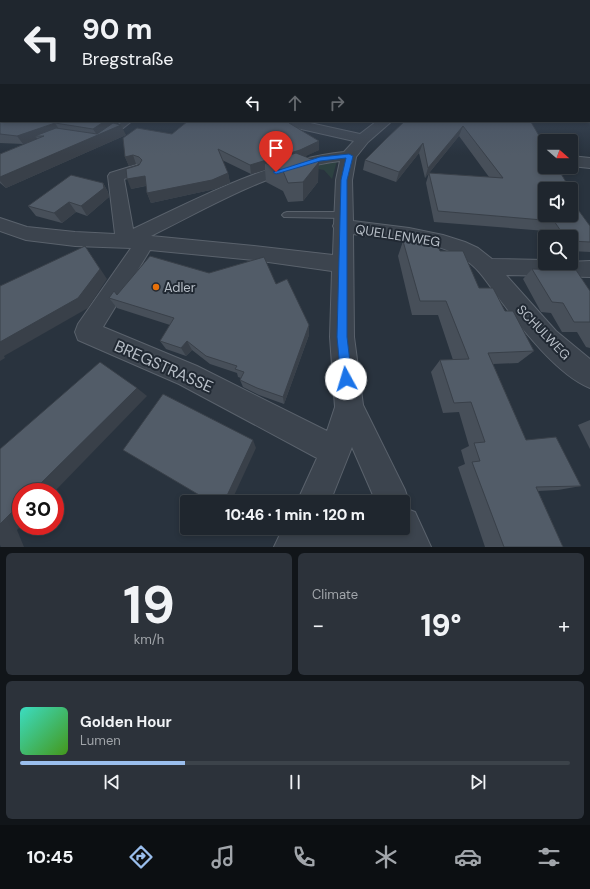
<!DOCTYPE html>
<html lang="en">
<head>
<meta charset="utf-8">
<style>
  :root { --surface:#1f262e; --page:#2c323a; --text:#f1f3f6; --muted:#a1a5aa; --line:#3c434a; --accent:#9abeed }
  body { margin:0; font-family:"DM Sans",sans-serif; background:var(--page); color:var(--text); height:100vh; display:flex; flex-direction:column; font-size:15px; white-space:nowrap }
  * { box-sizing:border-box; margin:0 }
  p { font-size:13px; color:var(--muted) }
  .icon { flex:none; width:22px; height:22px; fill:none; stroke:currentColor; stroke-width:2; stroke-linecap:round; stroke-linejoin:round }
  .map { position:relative; height:547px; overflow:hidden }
  .panel { display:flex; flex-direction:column; gap:6px; padding:6px; background:#111519; flex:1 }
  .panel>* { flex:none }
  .banner { position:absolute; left:0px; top:0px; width:590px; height:122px; box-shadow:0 2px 6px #0003,0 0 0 1px var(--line); background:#1f262e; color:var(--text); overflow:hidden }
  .needle { width:26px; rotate:110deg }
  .buttons { position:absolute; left:538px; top:134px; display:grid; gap:8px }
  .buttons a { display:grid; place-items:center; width:40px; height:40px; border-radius:4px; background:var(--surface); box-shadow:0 2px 6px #0003,0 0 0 1px var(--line); font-size:20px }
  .speed { position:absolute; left:12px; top:483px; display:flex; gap:8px; font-size:20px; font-weight:700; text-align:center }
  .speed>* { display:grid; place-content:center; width:52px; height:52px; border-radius:50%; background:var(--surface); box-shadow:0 2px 6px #0003,0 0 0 1px var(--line); line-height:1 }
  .speed .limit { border:6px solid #d22; background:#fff; color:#111 }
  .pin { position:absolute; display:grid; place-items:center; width:34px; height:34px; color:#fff; margin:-41px -17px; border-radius:50% 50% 50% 0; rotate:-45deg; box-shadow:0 0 4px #0007 }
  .pin .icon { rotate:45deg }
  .me { position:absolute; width:44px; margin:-22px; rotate:354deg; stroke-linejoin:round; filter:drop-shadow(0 0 3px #0008) }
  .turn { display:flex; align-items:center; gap:14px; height:84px; padding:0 16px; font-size:18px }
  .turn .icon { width:52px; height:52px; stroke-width:2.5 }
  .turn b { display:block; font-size:28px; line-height:34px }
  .lanes { display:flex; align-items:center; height:38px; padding:0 16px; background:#0003; justify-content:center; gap:20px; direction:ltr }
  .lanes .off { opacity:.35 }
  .big { font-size:30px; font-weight:800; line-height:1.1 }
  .panel .widget { flex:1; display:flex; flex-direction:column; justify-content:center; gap:6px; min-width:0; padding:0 14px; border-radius:6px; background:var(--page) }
  .panel .dial { align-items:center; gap:0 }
  .dial b { font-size:52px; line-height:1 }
  .song { display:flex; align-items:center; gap:12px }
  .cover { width:48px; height:48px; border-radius:6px; background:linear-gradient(135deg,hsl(170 70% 55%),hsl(100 70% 35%)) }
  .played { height:4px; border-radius:2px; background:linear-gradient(90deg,var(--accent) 30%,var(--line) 30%) }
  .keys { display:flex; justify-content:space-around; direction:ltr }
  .heat { display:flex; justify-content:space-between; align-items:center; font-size:22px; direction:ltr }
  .panel .tiles { flex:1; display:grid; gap:6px; grid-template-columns:1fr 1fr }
  .widget:last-child { grid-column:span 2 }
  .trip { position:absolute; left:180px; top:495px; width:230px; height:40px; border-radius:4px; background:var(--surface); box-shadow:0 2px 6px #0003,0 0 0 1px var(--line); font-weight:800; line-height:40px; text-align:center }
  .tabs { display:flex; height:64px; justify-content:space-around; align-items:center; background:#0c0f12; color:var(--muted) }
  .tabs .icon { width:28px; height:28px }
  .tabs .current { color:var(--accent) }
  .tabs b { font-size:18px; color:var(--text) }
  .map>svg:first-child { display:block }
  .green { fill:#2d4141 }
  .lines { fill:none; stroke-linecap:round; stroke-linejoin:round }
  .lane-casing { stroke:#5a626c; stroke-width:2 }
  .street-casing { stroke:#5a626c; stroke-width:2 }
  .lane { fill:#3c444e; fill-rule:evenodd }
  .street { fill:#3c444e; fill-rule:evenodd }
  .wall { fill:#474f59 }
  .shaded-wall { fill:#394049 }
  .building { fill:#525c68; stroke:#394049 }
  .route { fill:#1a73e8; stroke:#114b97 }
  .food-dot { fill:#e8710a; stroke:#212933; stroke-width:1.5 }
  .labels { text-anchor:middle; stroke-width:4; stroke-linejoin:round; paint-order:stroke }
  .street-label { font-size:13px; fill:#b9c0c9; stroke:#212933 }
  .poi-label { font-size:13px; fill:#b9c0c9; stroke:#212933; text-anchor:start }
  .near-street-label { font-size:16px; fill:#b9c0c9; stroke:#212933 }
</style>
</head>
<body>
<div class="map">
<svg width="590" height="547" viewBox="0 0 590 547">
  <rect width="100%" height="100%" fill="#29333e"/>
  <path class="green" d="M337,161L332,179L324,170L318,169V163Z"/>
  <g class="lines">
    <g class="lane-casing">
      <g id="lane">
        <path d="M124,121H132L113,136H107V132Z"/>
        <path d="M287,212H343L348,215L343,218L284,217L282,215L284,213Z"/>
      </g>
    </g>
    <g class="street-casing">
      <g id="street">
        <path d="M589,92L590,93V101L589,100Z"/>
        <path d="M277,121H301L360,134L377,121H392L368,142L356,157L352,180L353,221L409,228L443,235L465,242L478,248L492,259L545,260V263L590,261V277L506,275L556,331L590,359V388C556,374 520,326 498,297C488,284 479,268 464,259C435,239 387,238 353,234L354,337L363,405L405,490L409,502L407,509L415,512L431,547H274L283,528H318L317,531L324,528H403V502H376L352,447L330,502H297L317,458L179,384L78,340L75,332L78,324L131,248L75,246L26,240L0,231V218L27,227L75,232L115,234L108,176L110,173L136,165L142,167L144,170L142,173L124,179L133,229C201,197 269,160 344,152L354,141L279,124ZM340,161L336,180L334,224L333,226L334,228L333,255L254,246L151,236C211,206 272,169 340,161ZM150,250L254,260L332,271L330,337L335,407L327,431L197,366L103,327Z"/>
        <path d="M571,156L590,158V168L571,166Z"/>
      </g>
    </g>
    <use href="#lane" class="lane"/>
    <use href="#street" class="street"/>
  </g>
  <g class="wall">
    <path d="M589,79H590V92L589,90Z"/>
    <path d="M2,121L117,124L126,135L6,188L0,183V154L29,142L23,144L0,143V122Z"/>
    <path d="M405,121H519L566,182L562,188L590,226V252L571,251V237H550L546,231L434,222L426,183L429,173L489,177L459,136L425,178L419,153L396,182L363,170L365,160Z"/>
    <path d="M292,125L319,141V150L305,156L318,182L303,201L288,202L283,191L266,182L265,170L251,174L222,160L228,173L230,183L215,189L151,203L147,193L146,186L131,189L139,164H136L129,166L125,157L172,134Z"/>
    <path d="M103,183L108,192L109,197L87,216L76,212L62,223L36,216L28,206Z"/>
    <path d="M403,241L440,251L479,288L505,311L534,351L518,363L493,364L526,440L581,486L558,490L538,491L563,547H485L458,467L465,464L461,450L469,446L459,412L443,413L431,372L440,360H453L438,315H412L398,256Z"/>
    <path d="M532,269L590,291V348L586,347L577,332H562L551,313L541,312L523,279Z"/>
    <path d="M209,273L276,284L309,325V335L284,404L259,395L243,387L240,380L241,378L238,377L237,373L210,364L192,350L186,356L166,349L160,341L170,325L117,308L109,298L117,295Z"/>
    <path d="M590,420V449L578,425Z"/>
  </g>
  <g class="shaded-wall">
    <path d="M105,121H121L107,131L121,125L126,135L6,188L0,181V177L97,135L93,129Z"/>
    <path d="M290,121H292V128L289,123Z"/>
    <path d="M55,123L61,132L44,136H35L38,139L23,144L17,136Z"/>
    <path d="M463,126L459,136L425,178L428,168Z"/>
    <path d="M319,141V150L300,159L265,163V170L251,174L250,165Z"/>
    <path d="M423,143L419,153L396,182L399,172Z"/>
    <path d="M133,155L136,164L129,166L125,157Z"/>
    <path d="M319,162L318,182L303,201V182Z"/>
    <path d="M228,173L230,183L215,189L151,203L147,193Z"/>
    <path d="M145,176L149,185L131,189L127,179Z"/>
    <path d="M103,183L108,192L109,197L87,216L81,206Z"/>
    <path d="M69,202L76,212L62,223L54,213Z"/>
    <path d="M85,246L107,279L88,308L4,356L5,358L0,361V342Z"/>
    <path d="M309,325V335L284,404L283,397Z"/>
    <path d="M187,341L192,350L186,356L181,348Z"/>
    <path d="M137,388L147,396L54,492H32Z"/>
    <path d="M253,440L256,448L231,502H224Z"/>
    <path d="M21,503V526L17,530L24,547H1L0,545V524Z"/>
  </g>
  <g class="building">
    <path d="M0,79H1V94L0,93Z"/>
    <path d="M2,121H105L93,129L55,123L17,136L0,134V122Z"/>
    <path d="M188,121H290L289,123L319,141L300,150L250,165L218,149L228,173L212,180L147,193L145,176L127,179L126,169L139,165L142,160L139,157L133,155L125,157L123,138L137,128L172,134Z"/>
    <path d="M405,121H519L531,122L545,146V167H557L566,182H557L562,189H545V215H571V200L590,226V242L571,241V237H565L554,221L438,211L429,173L503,178L463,126L428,168L423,143L399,172L365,160L387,138Z"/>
    <path d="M113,123L121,125L0,177V154L44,136H35L56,128L97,134Z"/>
    <path d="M296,153L319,162L303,182L288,183L283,171L265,163Z"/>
    <path d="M71,175L103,183L104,188L81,206L69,202L54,213L28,206Z"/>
    <path d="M403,241H436L440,251H463L479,288H493L505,311H513L534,351L488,353L526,440L556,437L581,486L536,487L563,547H504L472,462L480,461L474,443L485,442L471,402L454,403L440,360L469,359L446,301H420Z"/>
    <path d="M85,246L100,269L78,298L0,342V286Z"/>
    <path d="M150,256L209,273L264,257L276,284L287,279L309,325L283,397L257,388L240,380L244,372L235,369L237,366L206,356L187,341L181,348L160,341L174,318L109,298L114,291L117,295Z"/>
    <path d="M532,269L576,270L590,291V322H574L563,303L552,302Z"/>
    <path d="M100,362L137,388L32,492H21V503L0,524V449Z"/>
    <path d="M163,394L253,440L224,502H211L123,450Z"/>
  </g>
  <linearGradient id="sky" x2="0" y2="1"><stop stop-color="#171c22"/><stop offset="0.51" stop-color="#435063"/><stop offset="1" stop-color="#435063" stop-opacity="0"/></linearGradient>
  <rect width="590" height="155" fill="url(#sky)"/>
  <path class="route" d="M349,154L353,156L347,180V337L352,379L351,383L346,385L342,383L341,379L337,337L341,180L346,158L320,161L276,174L273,172L320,157Z"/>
  <circle class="food-dot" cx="156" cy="287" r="4"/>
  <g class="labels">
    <g class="street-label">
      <text transform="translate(398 235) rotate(9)" y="5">QUELLENWEG</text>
      <text transform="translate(544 332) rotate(46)" y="5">SCHULWEG</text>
    </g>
    <g class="poi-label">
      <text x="164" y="292">Adler</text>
    </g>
    <g class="near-street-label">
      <text transform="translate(164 366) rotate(24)" y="6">BREGSTRASSE</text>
    </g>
  </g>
</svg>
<div class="buttons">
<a><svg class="needle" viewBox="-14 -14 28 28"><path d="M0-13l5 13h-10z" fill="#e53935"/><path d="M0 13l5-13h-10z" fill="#a1a5aa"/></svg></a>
<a><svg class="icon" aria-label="sound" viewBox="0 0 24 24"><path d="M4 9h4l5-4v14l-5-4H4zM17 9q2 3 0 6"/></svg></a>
<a><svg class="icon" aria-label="search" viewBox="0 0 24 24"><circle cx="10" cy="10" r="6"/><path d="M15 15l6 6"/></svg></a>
</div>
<div class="speed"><div class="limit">30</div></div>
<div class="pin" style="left:276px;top:172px;background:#d93025"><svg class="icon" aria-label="arrive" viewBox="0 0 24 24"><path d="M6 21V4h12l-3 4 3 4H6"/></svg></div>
<svg class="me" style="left:346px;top:379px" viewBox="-20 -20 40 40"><circle r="19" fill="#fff"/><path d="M0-13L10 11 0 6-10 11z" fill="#1a73e8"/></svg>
<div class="trip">10:46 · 1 min · 120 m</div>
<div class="banner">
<div class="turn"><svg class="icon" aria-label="left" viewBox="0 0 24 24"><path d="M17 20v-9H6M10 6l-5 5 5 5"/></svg><div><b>90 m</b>Bregstraße</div></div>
<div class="lanes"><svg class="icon" aria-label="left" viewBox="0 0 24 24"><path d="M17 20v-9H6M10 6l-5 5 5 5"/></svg><svg class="icon off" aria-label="ahead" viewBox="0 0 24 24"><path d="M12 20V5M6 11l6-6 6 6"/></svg><svg class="icon off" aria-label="right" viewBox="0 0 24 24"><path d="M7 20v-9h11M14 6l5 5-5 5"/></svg></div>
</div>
</div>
<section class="panel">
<div class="tiles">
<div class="widget dial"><b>19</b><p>km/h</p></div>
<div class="widget"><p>Climate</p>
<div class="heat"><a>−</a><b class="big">19°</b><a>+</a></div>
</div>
<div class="widget">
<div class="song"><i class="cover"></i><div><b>Golden Hour</b><p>Lumen</p></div></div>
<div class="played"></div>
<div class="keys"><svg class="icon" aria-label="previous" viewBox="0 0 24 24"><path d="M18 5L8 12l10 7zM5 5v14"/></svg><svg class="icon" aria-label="pause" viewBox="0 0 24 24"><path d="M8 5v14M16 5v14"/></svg><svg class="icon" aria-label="next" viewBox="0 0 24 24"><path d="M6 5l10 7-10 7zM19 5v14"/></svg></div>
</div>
</div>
</section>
<nav class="tabs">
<b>10:45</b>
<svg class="icon current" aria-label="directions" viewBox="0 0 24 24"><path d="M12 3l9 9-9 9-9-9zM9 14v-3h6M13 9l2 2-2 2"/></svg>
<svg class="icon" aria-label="music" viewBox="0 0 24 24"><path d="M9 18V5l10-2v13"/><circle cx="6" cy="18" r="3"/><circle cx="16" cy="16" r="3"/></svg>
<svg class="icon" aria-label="phone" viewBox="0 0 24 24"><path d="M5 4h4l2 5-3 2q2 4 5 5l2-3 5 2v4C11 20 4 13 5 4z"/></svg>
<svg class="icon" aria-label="climate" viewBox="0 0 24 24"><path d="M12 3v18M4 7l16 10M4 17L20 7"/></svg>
<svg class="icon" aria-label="car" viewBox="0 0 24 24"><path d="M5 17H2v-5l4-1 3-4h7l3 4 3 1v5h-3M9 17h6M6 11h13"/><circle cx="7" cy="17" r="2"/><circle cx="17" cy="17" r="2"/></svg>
<svg class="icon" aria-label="filters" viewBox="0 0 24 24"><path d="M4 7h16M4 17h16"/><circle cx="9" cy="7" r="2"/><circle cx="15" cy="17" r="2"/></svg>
</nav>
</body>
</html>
